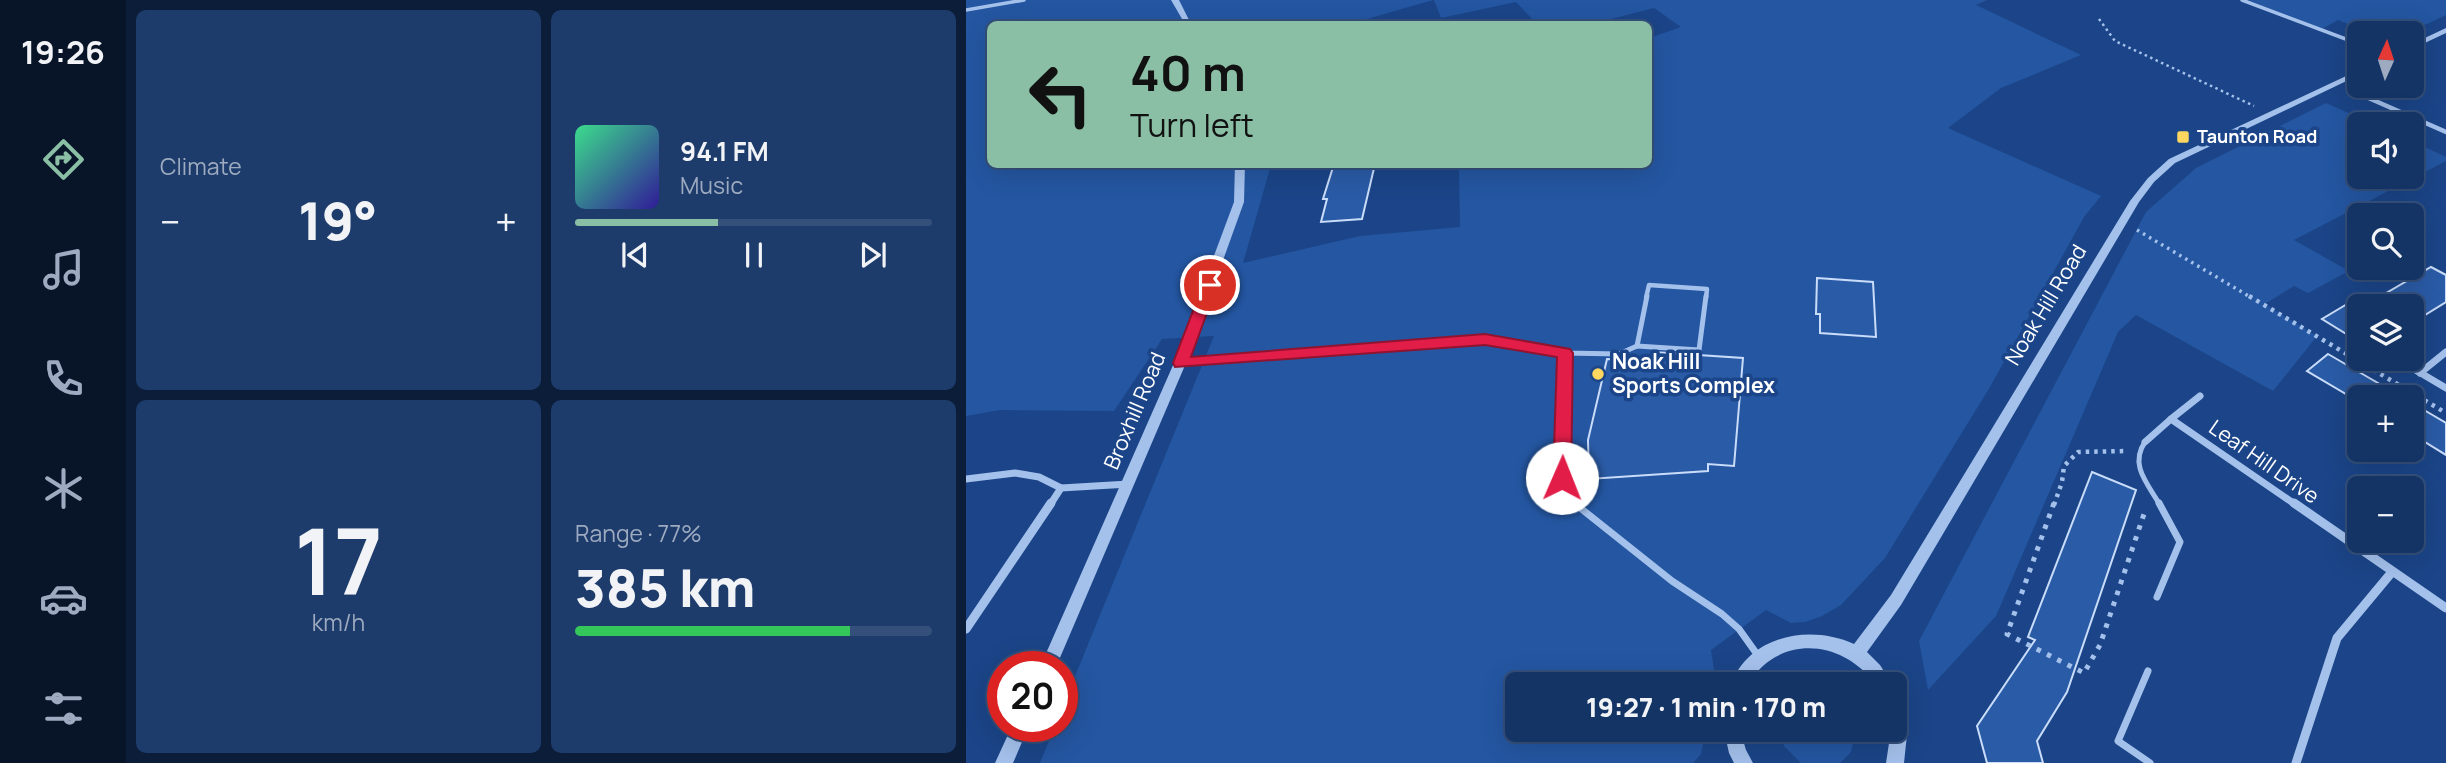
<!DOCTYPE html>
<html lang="en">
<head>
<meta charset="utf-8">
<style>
  :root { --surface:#143466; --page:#1d3c6c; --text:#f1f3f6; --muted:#9daabf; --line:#334f7a; --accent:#8abfa5 }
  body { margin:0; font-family:Manrope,sans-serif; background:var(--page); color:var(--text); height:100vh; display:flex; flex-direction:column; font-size:26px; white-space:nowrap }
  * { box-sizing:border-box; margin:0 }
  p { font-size:23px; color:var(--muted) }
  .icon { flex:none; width:38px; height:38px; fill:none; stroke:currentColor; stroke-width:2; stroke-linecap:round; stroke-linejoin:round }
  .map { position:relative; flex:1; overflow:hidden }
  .details { display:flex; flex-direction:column; gap:10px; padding:10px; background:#0b1d38; width:840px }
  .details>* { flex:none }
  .banner { position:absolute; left:21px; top:21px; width:665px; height:147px; border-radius:10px; box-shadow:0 7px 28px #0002,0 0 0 2px var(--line); background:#8abfa5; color:#111; overflow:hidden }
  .needle { width:46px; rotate:3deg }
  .tools { position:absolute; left:1381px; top:21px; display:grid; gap:14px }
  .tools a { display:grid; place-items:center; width:77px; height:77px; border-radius:10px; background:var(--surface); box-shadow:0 7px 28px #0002,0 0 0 2px var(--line); font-size:35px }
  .speed { position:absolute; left:21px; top:651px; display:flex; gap:14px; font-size:35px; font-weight:700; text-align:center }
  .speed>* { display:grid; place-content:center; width:91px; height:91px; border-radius:50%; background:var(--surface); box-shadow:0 7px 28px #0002,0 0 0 2px var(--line); line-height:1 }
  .speed .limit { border:10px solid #d22; background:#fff; color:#111 }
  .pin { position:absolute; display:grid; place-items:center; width:60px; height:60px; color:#fff; margin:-30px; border:4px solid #fff; border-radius:50%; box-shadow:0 2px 7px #0007 }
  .me { position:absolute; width:77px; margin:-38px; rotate:1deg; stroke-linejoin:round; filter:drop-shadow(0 0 5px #0008) }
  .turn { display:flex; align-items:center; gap:24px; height:147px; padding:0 28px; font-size:32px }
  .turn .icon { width:91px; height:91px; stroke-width:2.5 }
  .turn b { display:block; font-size:49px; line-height:60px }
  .big { font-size:52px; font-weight:800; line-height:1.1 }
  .details .card { flex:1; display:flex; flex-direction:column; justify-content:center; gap:10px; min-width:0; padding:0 24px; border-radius:10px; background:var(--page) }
  .details .dial { align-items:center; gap:0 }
  .dial b { font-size:91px; line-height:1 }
  .song { display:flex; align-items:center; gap:21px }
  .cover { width:84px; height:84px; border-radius:10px; background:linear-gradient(135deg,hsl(150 70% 55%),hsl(250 70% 35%)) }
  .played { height:7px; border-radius:4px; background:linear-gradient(90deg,var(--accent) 40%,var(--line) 40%) }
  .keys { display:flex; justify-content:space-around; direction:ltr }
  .heat { display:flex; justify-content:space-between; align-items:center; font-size:38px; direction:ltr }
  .charge { height:10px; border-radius:5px; background:linear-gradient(90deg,#34c759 77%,var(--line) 0) }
  .details .tiles { flex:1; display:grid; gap:10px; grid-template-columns:repeat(2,1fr) }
  .trip { position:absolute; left:539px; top:672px; width:402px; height:70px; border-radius:10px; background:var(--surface); box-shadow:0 7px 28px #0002,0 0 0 2px var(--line); font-weight:800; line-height:70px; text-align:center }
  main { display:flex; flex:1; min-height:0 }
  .tabs { display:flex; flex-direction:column; width:126px; justify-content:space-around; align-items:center; background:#081529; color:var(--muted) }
  .tabs .icon { width:49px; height:49px }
  .tabs .current { color:var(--accent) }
  .tabs b { font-size:32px; color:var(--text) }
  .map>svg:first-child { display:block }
  .green { fill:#2456a1 }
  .building { fill:#2a5ba6; stroke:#c9dcf9; stroke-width:2 }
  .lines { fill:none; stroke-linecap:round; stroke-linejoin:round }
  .path-far3 { stroke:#a4c1ec; stroke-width:2.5; stroke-dasharray:2.5 3.5; stroke-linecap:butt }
  .path-far2 { stroke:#a4c1ec; stroke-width:3.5; stroke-dasharray:2.5 4.5; stroke-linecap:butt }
  .path-far1 { stroke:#a4c1ec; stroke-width:4.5; stroke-dasharray:3.5 5; stroke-linecap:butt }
  .path { stroke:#a4c1ec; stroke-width:5; stroke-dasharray:4.5 7; stroke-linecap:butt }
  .service-far3 { stroke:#a4c1ec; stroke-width:3.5 }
  .service-far2 { stroke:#a4c1ec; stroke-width:4.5 }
  .service-far1 { stroke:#a4c1ec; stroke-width:5 }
  .service { stroke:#a4c1ec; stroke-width:7 }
  .minor-far2 { stroke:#a4c1ec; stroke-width:4.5 }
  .minor-far1 { stroke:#a4c1ec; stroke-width:7 }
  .minor { stroke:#a4c1ec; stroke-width:9 }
  .tertiary { fill:#a4c1ec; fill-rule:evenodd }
  .route { fill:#e11d48; stroke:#92132f; stroke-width:2 }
  .poi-dot { fill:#fdd760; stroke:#1b4588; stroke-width:2.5 }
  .labels { text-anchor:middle; stroke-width:7; stroke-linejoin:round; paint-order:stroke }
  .far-poi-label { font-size:18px; font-weight:bold; fill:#fff; stroke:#1b4588; text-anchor:start }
  .street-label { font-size:21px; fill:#fff; stroke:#1b4588 }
  .poi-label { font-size:21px; font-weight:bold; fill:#fff; stroke:#1b4588; text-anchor:start }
</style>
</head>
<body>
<main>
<nav class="tabs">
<b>19:26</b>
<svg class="icon current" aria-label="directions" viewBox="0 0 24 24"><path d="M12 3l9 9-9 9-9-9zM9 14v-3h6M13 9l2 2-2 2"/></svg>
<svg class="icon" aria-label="music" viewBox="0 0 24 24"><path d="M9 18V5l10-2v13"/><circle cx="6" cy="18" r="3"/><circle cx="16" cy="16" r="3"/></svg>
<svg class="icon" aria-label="phone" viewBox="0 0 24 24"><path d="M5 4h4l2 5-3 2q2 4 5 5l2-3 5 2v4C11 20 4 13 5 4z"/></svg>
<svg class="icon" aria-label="climate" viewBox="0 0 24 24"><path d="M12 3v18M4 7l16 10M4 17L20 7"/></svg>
<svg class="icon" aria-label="car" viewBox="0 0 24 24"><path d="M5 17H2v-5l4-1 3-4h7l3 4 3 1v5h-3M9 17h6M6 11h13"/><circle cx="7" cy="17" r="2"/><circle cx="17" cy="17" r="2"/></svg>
<svg class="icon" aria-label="filters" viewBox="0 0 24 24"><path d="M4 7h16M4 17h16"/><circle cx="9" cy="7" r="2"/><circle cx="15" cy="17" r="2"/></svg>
</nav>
<section class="details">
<div class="tiles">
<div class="card"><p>Climate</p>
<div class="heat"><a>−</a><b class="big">19°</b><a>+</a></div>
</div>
<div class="card">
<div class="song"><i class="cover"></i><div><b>94.1 FM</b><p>Music</p></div></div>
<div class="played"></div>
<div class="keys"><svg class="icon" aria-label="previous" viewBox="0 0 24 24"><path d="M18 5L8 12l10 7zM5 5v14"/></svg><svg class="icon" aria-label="pause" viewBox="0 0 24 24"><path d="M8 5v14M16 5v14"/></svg><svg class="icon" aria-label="next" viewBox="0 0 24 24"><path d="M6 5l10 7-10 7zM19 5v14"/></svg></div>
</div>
<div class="card dial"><b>17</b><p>km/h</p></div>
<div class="card"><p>Range · 77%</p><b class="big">385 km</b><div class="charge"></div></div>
</div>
</section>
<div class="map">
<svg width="1480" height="763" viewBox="0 0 1480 763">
  <rect width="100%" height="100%" fill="#1b4588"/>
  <g class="green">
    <path d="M0,0H467L384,24H24V164L305,165L277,263L394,236L494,227L493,171L486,165L682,164L683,38L715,27L688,8L626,24H571L550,2L475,18L468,0H1021L1010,5L1115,55L1035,88L982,128L1135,196L1118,217L1024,387L919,558L875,605L856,616L839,622L825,623L800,610L745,650L749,676L747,684H551V730H740L735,754L727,763H74L89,726H96V708L248,336L196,339L148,411L34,410L0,416Z"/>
    <path d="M1282,0H1480V15C1433,38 1422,40 1372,20L1356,29Z"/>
    <path d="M1360,103L1407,124H1393V177H1446V141L1480,157V161L1328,240L1383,271L1342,293L1328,286L1299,304L1351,336L1307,391L1170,315L1152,332L1030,616L962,690L953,641L1180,212L1230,168Z"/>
    <path d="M813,730H890L885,752L874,763H835L818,746Z"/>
  </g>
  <g class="building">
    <path d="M368,164H409L396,219L355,222L361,199H357Z"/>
    <path d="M1465,267L1480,275V302L1446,323V306H1398Z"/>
    <path d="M851,278L907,282L910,337L854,333V314H850Z"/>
    <path d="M1393,297V328L1382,335L1356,319Z"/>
    <path d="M687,352L777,358L768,466L742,464V471L623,479L622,440L641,359L686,360Z"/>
    <path d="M1362,354L1436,397H1385L1341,371Z"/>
    <path d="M1446,403L1480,423V455L1446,434Z"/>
    <path d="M1126,472L1170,490L1101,692L1071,741L1077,763H1021L1011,726L1069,640L1062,637Z"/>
  </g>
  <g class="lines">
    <path class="path-far3" d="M1133,19L1149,41L1288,106"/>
    <path class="path-far2" d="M1171,230L1286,298"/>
    <g class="path-far1">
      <path d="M1283,296L1480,413"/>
      <path d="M1088,505L1096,482L1098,466L1112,452L1160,451"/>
    </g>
    <path class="path" d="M1088,503L1041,634L1118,673L1134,645L1179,511"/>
    <g class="service-far3">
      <path d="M1276,0L1393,44"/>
      <path d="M0,10L58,0"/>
    </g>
    <path class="service-far2" d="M680,298L683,285L741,289L740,298"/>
    <g class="service-far1">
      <path d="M671,346L733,350L740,296"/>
      <path d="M671,346L681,296"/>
      <path d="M599,353L596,478L599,494L610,505"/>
      <path d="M215,363L519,339L599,353L653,354L671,346"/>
      <path d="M1179,442C1163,465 1182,484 1194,505"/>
    </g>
    <g class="service">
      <path d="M608,503L706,581L756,614L773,629L793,657"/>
      <path d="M1191,597L1214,542L1193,503"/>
      <path d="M1182,671L1152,741L1184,763"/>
    </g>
    <path class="minor-far2" d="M1398,96L1480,132"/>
    <g class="minor-far1">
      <path d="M1431,359L1480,388"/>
      <path d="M1454,373L1480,352"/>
      <path d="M1205,419L1234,396"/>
      <path d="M1179,442L1205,419L1330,505"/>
      <path d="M0,479L49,473L73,477L95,488L163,484"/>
      <path d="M84,505L95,488"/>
    </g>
    <g class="minor">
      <path d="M1328,503L1480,608"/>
      <path d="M0,629L85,503"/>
      <path d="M1330,763L1371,638L1426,572"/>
    </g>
    <g class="tertiary">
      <path d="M205,0H213L225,24H219Z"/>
      <path d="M1480,28V33L1446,49V44Z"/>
      <path d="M1393,70V75L1209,163L1188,182L1173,202L935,605L901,652L914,665L926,684H909C876,639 813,634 782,684H765C784,635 844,624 888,644L925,595L1164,201L1182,178L1203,159Z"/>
      <path d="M269,164H279L278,202L220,363L90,667H74L208,363L268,202Z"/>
      <path d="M929,699L935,701L942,725L938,763H920L925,730H929Z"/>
      <path d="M46,726H63L47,763H29Z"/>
      <path d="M758,730H774L780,750L787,763H768L763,753Z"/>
    </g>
  </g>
  <path class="route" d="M244,281L251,285L225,357L519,334L604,349L607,353L605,478L602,483L596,486L590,483L587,478L591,357L519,345L209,367L207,363L237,285Z"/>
  <g class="poi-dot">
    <rect x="1210" y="130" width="14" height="14" rx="3.5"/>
    <circle cx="632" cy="374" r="7"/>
  </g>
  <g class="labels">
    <g class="far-poi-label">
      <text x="1231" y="143">Taunton Road</text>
    </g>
    <g class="street-label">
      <text transform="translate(1080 305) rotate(-59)" y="7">Noak Hill Road</text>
      <text transform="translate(169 411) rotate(-67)" y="7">Broxhill Road</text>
      <text transform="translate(1298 462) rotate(35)" y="7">Leaf Hill Drive</text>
    </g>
    <g class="poi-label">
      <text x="646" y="369">Noak Hill<tspan x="646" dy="24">Sports Complex</tspan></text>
    </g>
  </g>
</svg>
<div class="tools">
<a><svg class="needle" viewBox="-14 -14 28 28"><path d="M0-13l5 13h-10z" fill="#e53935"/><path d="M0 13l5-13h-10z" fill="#9daabf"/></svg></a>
<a><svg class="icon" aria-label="sound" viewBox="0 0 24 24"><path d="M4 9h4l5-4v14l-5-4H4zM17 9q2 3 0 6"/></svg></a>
<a><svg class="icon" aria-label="search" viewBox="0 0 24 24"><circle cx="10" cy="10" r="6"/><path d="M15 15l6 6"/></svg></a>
<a><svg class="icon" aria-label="layers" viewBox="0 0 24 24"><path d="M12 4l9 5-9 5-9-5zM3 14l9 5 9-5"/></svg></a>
<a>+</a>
<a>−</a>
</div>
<div class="speed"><div class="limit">20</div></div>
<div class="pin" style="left:244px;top:285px;background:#d93025"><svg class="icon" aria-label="arrive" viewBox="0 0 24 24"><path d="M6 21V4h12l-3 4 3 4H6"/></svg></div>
<svg class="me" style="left:596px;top:478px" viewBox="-20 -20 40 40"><circle r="19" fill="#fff"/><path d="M0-13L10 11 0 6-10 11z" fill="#e11d48"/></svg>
<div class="trip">19:27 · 1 min · 170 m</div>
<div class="banner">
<div class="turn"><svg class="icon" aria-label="left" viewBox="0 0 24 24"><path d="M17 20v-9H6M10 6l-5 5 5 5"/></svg><div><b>40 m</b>Turn left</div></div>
</div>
</div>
</main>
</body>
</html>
